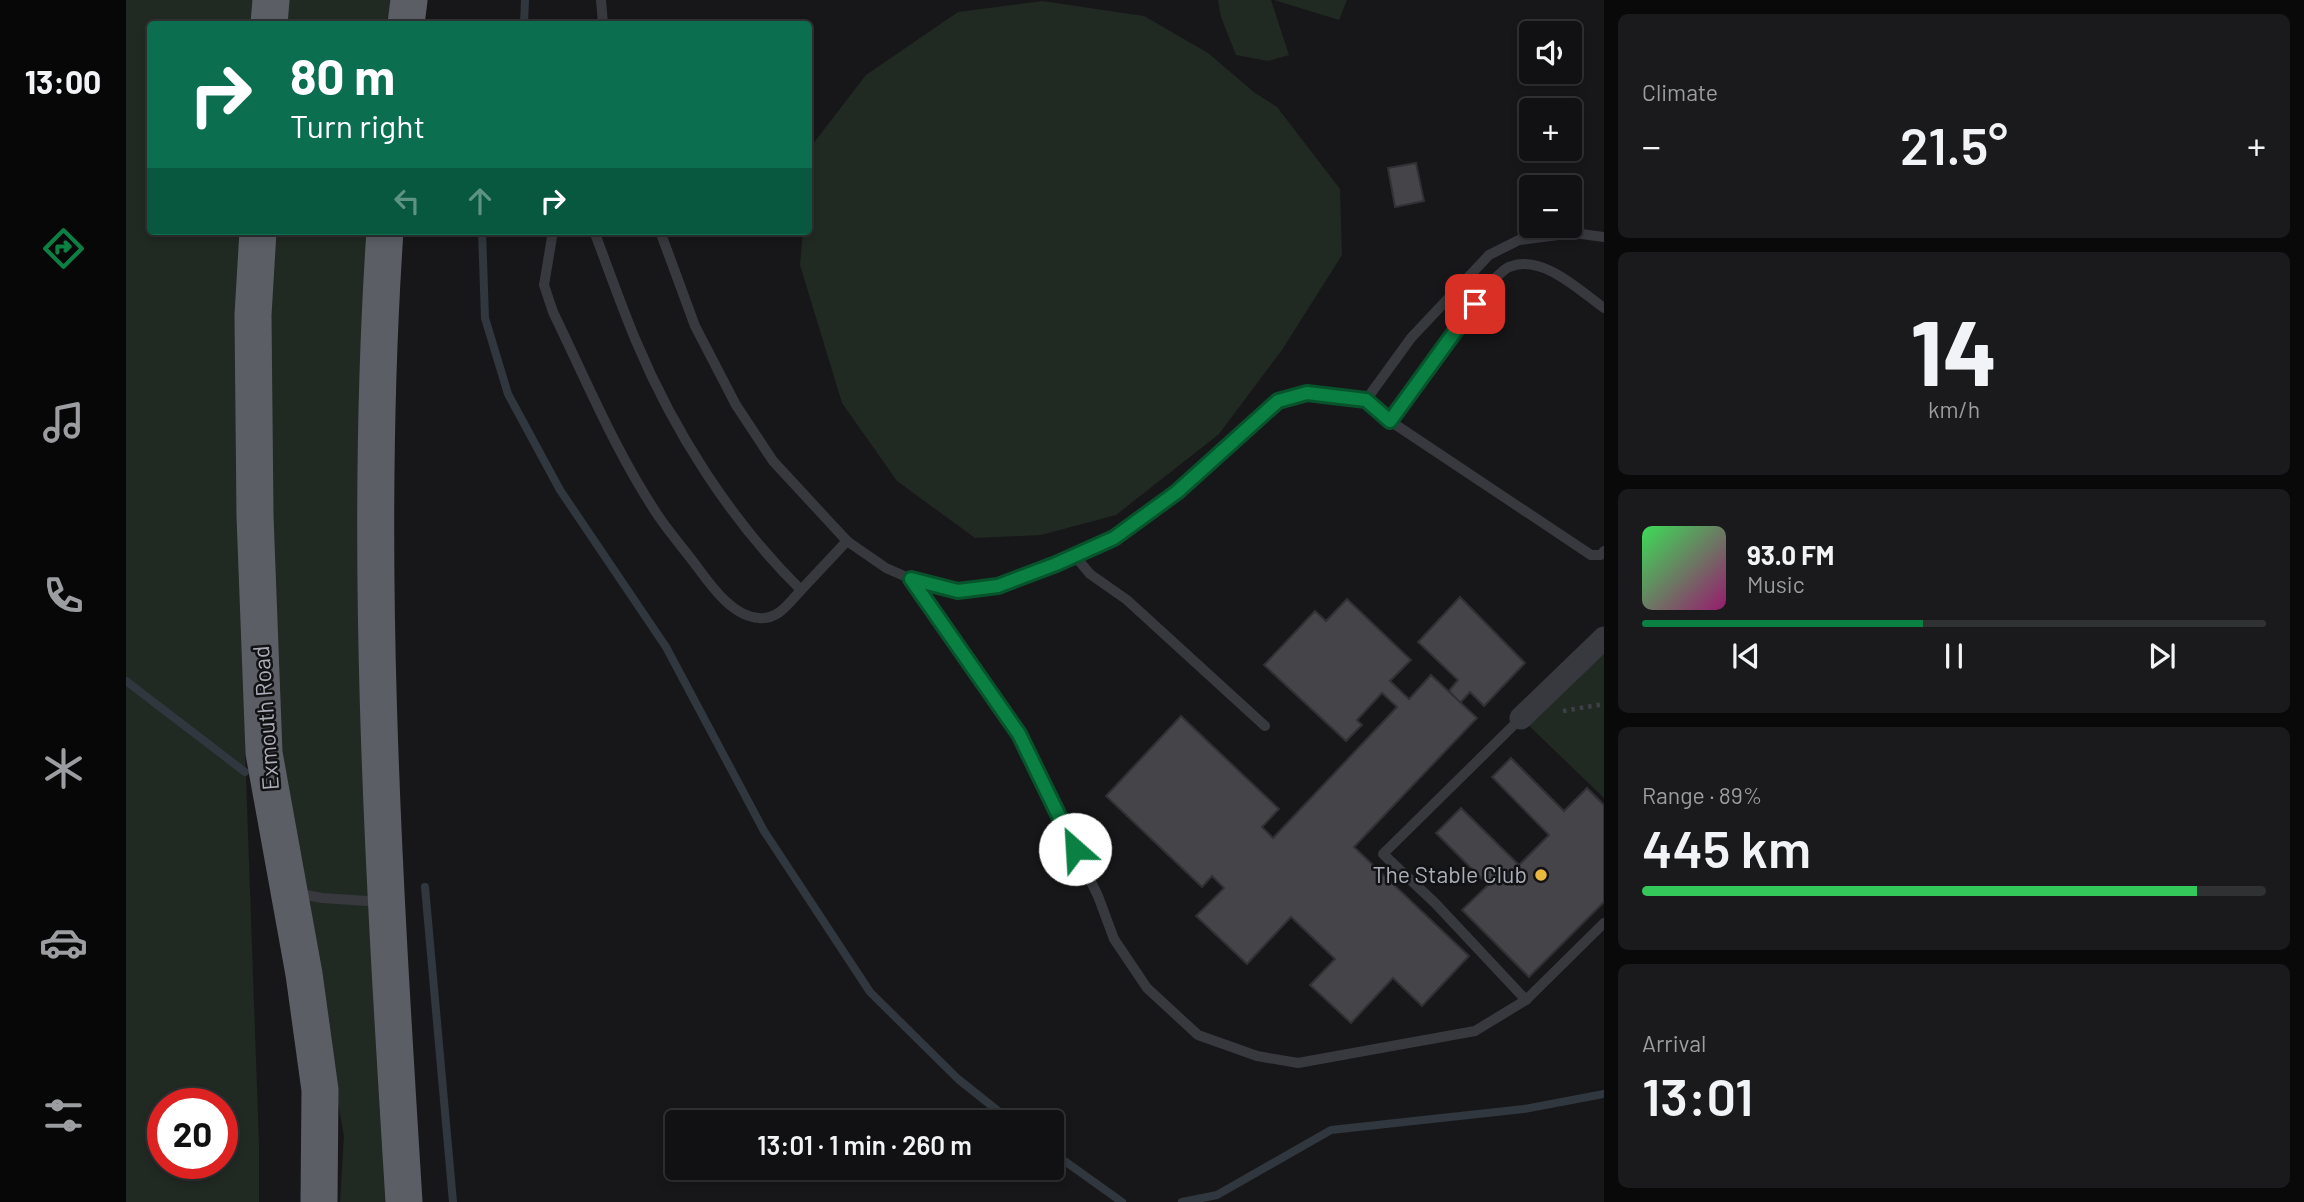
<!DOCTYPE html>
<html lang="en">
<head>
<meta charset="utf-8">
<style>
  :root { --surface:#111113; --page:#1a1a1c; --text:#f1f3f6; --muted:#9c9da0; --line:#303133; --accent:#0b8043 }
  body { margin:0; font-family:Barlow,sans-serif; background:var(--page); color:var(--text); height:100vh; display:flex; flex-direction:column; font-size:26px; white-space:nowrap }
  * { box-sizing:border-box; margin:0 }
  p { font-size:23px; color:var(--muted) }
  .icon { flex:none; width:38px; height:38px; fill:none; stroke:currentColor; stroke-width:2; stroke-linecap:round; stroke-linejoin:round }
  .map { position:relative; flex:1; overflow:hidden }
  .side { display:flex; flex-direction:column; gap:14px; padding:14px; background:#09090a; width:700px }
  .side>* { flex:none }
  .hud { position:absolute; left:21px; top:21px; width:665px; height:214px; border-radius:7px; box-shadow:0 4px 10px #0003,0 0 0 2px var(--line); background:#0b6e4f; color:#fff; overflow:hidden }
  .fabs { position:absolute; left:1393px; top:21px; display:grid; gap:14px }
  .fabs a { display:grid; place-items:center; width:63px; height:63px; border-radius:7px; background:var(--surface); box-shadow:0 4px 10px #0003,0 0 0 2px var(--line); font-size:35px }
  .speed { position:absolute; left:21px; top:1088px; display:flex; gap:14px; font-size:35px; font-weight:700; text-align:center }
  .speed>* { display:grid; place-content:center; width:91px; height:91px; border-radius:50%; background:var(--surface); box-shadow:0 4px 10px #0003,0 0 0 2px var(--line); line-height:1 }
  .speed .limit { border:10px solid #d22; background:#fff; color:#111 }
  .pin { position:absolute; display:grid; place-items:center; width:60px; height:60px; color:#fff; margin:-30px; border-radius:14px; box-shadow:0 4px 10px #0006 }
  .me { position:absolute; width:77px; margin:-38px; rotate:334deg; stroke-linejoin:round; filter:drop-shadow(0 0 5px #0008) }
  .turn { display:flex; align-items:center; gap:24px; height:147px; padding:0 28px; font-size:32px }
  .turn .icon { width:91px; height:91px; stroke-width:2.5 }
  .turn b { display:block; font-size:49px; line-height:60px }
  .lanes { display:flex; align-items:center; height:66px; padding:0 28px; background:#0003; justify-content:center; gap:35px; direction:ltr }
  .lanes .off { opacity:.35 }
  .big { font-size:52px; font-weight:600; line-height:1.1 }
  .side .tile { flex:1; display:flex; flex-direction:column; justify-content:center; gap:10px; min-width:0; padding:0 24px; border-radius:10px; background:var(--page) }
  .side .dial { align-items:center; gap:0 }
  .dial b { font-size:91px; line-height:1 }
  .song { display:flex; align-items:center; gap:21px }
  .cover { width:84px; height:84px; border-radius:10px; background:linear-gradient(135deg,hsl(130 70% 55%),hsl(320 70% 35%)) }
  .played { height:7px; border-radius:4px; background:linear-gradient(90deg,var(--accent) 45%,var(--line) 45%) }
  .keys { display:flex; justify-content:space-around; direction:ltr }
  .heat { display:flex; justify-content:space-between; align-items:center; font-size:38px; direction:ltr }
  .charge { height:10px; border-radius:5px; background:linear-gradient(90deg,#34c759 89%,var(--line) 0) }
  .trip { position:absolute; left:539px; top:1110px; width:399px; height:70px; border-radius:7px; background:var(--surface); box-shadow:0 4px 10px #0003,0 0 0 2px var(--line); font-weight:600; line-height:70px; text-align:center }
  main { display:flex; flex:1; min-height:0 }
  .tabs { display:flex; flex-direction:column; width:126px; justify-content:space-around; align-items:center; background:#070708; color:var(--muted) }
  .tabs .icon { width:49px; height:49px }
  .tabs .on { color:var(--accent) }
  .tabs b { font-size:32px; color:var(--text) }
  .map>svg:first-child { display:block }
  .green { fill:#212923; fill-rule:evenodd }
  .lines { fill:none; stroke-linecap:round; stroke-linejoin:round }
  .stream { stroke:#30373e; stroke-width:8 }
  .building { fill:#444449; stroke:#313135; stroke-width:2 }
  .path { stroke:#3e4045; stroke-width:4.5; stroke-dasharray:3.5 5; stroke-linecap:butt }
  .service { stroke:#38393e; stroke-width:10 }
  .minor { stroke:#38393e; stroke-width:23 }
  .trunk { stroke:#5c5e66; stroke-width:37 }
  .route-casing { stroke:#07532c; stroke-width:18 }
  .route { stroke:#0b8043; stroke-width:12 }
  .poi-dot { fill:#e9b83f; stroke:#121214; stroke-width:2.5 }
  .labels { text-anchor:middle; stroke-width:5; stroke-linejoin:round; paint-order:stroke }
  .street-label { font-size:23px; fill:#aaaeb8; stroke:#121214 }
  .poi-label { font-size:23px; fill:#aaaeb8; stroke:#121214; text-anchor:end }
</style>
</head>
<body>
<main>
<nav class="tabs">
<b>13:00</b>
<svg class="icon on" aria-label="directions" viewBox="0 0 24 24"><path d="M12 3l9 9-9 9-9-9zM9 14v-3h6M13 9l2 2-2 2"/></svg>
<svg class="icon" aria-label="music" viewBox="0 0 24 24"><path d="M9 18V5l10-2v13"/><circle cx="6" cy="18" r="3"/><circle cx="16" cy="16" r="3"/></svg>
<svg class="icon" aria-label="phone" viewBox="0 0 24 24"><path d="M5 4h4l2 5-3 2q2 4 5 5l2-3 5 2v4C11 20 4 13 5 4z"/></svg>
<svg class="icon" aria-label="climate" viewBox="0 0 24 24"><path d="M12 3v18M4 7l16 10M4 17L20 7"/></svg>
<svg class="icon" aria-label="car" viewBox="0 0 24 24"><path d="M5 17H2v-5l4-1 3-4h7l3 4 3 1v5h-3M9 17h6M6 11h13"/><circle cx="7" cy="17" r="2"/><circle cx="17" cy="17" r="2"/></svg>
<svg class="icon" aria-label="filters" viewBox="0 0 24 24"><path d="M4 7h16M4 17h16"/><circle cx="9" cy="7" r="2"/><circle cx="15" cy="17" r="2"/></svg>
</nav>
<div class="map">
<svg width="1478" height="1202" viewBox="0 0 1478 1202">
  <rect width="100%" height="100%" fill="#171719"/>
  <g class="green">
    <path d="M0,0H130L128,24H24V231H118L119,749L133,1144V1202H0ZM37,1104H96V1164H37Z"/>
    <path d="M159,0H270L267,24H157Z"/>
    <path d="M1092,0H1145L1163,55L1142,61L1110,55L1095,17Z"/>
    <path d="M1148,0H1221L1213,20Z"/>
    <path d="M916,1L1018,16L1082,53L1129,93L1151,107L1214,189L1216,255L1156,350L1093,434L990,515L915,535L849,538L771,481L716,403L674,265L677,231H682V178L686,145L740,75L832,12Z"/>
    <path d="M146,231H244L261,1202H214L218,1136L160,819L147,665L140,425Z"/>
    <path d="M1478,646V798L1395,718Z"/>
  </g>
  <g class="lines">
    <g class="stream">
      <path d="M398,24L399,0"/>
      <path d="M356,231L359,318L382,394L434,490L540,647L638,831L744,992L832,1079L886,1122"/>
      <path d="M0,681L119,772"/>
      <path d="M299,887L327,1202"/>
      <path d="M926,1152L996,1202"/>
      <path d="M1056,1202L1091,1195L1205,1130L1398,1109L1478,1094"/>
    </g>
  </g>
  <g class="building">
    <path d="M1290,163L1298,201L1269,207L1262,168Z"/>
    <path d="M1334,597L1399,663L1358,706L1344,692L1334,703L1323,691L1332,680L1292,642Z"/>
    <path d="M1221,599L1285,660L1264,681L1283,699L1305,675L1351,718L1228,847L1343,956L1296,1006L1267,978L1225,1023L1184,985L1209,959L1165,917L1121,964L1070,916L1098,888L1086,876L1076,887L980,796L1055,716L1153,809L1136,827L1147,838L1271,707L1256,693L1231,720L1236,725L1220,741L1138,665L1189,611L1200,621Z"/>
    <path d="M1385,758L1438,811L1461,788L1478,805V902L1403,977L1336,910L1362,885L1310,833L1335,808L1393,865L1423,835L1366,777Z"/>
  </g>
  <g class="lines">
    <path class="path" d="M1437,711L1478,704"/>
    <g class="service">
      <path d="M475,0L477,24"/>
      <path d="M427,231L418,285L427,312C460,380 490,453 533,517C544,533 557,548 569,564C584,584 605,616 633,618C652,620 663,603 675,590"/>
      <path d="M468,231C482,268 495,305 510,341C548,432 605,521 675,590L721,541"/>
      <path d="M534,231L569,326L610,405L647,461L721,541L760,568L785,579L832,591L872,586L930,564L988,538L1051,492L1152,401L1181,393L1240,400L1285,338L1363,255L1393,240L1448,233L1478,237"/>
      <path d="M1240,400L1264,421L1465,555H1475L1478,551"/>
      <path d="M1264,421L1366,281C1371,277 1378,269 1383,267C1416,253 1454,291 1478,308"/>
      <path d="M949,556L964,574L1001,600L1139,726"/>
      <path d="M785,579L893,734L972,896L988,939L1021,988L1072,1035L1131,1056L1172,1063L1349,1031L1400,1000L1478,923"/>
      <path d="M1395,718L1257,854L1309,903L1400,1000"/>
      <path d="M169,893L196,898L257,902"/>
    </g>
    <path class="minor" d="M1395,718L1478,638"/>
    <g class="trunk">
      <path d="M143,24L145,0"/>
      <path d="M280,24L283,0"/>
      <path d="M132,231L127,315L129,516L138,753L178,974L194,1090L193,1202"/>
      <path d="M259,231C237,555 258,878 278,1202"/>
    </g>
  </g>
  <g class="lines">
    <g class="route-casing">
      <path id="route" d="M949,849L893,734L785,579L832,591L872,586L930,564L988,538L1051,492L1152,401L1181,393L1240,400L1264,421L1349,304"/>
    </g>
    <use href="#route" class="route"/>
  </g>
  <circle class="poi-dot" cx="1415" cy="875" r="7"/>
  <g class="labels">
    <g class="street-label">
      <text transform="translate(140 718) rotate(-94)" y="8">Exmouth Road</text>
    </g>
    <g class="poi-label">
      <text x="1401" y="883">The Stable Club</text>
    </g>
  </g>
</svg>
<div class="fabs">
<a><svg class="icon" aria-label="sound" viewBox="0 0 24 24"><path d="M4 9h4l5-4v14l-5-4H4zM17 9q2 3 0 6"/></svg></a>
<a>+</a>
<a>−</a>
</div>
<div class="speed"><div class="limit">20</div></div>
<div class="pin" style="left:1349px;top:304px;background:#d93025"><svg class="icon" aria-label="arrive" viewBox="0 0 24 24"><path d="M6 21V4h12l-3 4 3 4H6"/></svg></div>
<svg class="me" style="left:949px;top:849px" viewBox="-20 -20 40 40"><circle r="19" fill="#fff"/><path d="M0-13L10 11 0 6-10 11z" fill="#0b8043"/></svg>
<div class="trip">13:01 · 1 min · 260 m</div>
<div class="hud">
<div class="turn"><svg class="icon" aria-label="right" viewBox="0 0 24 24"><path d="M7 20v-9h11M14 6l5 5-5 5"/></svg><div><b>80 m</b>Turn right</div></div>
<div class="lanes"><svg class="icon off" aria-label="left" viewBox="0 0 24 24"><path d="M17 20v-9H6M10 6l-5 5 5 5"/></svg><svg class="icon off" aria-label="ahead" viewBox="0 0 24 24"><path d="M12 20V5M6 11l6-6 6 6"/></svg><svg class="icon" aria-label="right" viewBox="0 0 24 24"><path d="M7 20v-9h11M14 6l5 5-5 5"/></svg></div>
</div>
</div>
<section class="side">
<div class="tile"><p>Climate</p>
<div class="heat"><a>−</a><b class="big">21.5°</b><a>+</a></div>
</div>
<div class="tile dial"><b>14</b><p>km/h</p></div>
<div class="tile">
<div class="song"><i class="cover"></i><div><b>93.0 FM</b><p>Music</p></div></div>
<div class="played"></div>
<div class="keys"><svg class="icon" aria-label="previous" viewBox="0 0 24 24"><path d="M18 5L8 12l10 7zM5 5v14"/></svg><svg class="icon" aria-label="pause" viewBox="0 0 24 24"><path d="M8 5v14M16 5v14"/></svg><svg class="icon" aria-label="next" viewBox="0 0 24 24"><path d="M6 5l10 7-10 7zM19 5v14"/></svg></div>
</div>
<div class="tile"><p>Range · 89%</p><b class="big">445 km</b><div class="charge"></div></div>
<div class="tile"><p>Arrival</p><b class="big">13:01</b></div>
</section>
</main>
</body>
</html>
